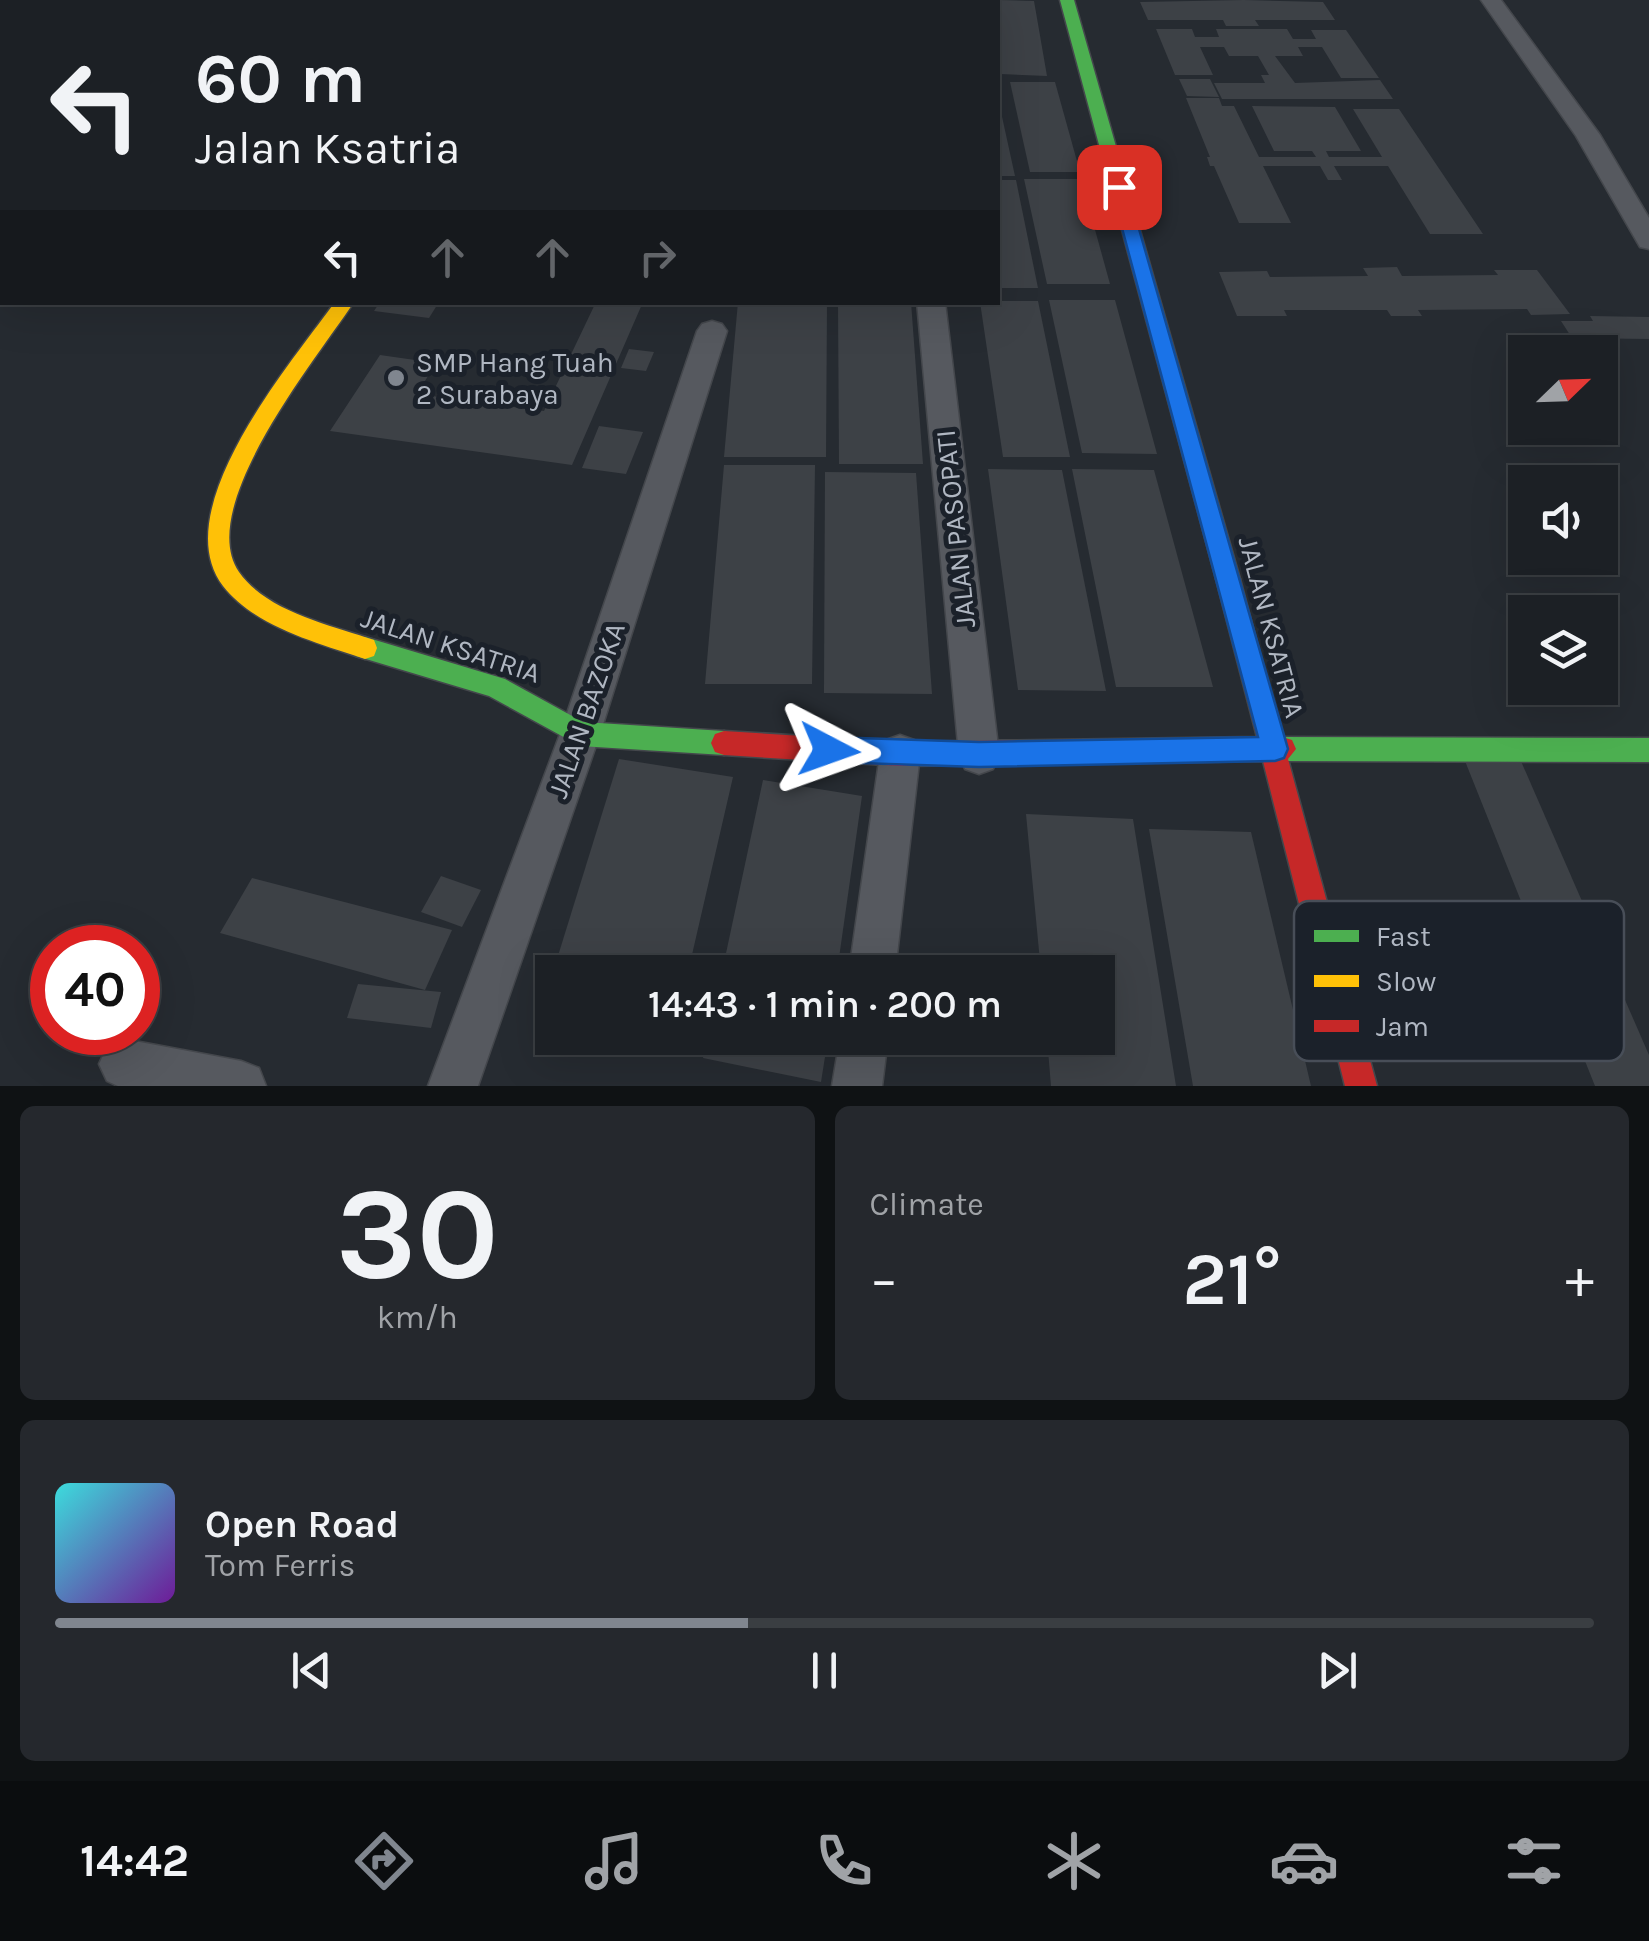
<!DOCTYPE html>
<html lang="en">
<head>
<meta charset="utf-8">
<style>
  :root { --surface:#1c2025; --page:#25282d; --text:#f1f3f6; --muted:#a0a3a7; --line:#3a3e42; --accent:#80868f }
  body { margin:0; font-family:Karla,sans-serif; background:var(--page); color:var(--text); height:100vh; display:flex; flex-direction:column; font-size:38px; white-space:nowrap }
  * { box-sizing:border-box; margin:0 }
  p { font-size:32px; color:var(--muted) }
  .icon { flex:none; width:55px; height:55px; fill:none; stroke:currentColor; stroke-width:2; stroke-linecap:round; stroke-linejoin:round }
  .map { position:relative; height:1086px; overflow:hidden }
  .side { display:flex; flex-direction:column; gap:20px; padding:20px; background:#0f1214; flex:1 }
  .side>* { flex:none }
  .hud { position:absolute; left:0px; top:0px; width:1000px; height:305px; box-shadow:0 10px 40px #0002,0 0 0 2px var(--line); background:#1c2025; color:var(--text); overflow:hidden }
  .needle { width:65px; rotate:67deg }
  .fabs { position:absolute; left:1508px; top:335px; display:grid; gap:20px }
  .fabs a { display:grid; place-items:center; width:110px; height:110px; border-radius:0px; background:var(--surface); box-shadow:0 10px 40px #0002,0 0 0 2px var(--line); font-size:50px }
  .speed { position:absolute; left:30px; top:925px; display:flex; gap:20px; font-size:50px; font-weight:700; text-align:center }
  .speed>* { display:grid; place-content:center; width:130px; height:130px; border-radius:50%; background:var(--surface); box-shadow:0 10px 40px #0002,0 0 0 2px var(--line); line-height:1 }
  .speed .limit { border:15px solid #d22; background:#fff; color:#111 }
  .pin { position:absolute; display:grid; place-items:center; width:85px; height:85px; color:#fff; margin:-42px; border-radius:20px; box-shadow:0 5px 15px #0006 }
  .me { position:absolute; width:110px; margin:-55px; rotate:94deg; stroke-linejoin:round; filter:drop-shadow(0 0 8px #0008) }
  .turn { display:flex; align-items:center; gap:35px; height:210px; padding:0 30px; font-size:45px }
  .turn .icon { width:130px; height:130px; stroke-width:2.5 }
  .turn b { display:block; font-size:70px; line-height:85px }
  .lanes { display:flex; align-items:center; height:95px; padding:0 30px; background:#0003; justify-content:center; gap:50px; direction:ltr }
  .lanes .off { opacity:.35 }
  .big { font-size:75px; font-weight:600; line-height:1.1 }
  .side .tile { flex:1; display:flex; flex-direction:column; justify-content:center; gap:15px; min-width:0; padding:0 35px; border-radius:15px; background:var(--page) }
  .side .dial { align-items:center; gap:0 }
  .dial b { font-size:130px; line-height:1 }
  .song { display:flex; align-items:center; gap:30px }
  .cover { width:120px; height:120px; border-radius:15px; background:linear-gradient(135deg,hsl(180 70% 55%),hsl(280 70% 35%)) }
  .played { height:10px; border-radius:5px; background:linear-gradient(90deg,var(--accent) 45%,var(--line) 45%) }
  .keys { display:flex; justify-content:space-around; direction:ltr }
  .heat { display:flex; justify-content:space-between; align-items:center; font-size:55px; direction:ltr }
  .side .tiles { flex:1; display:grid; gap:20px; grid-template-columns:1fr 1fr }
  .tile:last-child { grid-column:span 2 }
  .trip { position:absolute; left:535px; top:955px; width:580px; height:100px; border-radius:0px; background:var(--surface); box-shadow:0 10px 40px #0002,0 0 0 2px var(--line); font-weight:600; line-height:100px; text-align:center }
  .menu { display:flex; height:160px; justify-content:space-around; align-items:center; background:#0b0d0f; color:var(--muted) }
  .menu .icon { width:70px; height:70px }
  .menu .active { color:var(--accent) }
  .menu b { font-size:45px; color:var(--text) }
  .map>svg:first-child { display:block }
  .building { fill:#3d4146 }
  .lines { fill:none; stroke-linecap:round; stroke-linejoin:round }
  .lane-casing { stroke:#44474c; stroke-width:20 }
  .street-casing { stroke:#44474c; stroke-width:3 }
  .fast-casing { stroke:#44474c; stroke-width:3 }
  .slow-casing { stroke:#44474c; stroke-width:3 }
  .jam-casing { stroke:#44474c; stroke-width:3 }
  .lane { stroke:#56595f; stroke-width:18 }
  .street { fill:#56595f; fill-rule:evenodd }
  .fast { fill:#4caf50; fill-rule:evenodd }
  .slow { fill:#ffc107; fill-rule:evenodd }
  .jam { fill:#c62828; fill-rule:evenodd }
  .route { fill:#1a73e8; stroke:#114b97; stroke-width:2.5 }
  .poi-dot { fill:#80868f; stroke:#1b212a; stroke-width:4 }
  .labels { text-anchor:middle; stroke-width:10; stroke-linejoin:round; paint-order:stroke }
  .poi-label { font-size:28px; fill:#b0b7c2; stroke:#1b212a; text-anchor:start }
  .street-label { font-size:28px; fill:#b0b7c2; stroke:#1b212a }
  .key { fill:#1b212a; stroke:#484e58; stroke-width:2.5 }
  .key-label { font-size:28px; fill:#b0b7c2 }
</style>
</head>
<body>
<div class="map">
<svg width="1649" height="1086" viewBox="0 0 1649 1086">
  <rect width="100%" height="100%" fill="#262b31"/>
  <g class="building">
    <path d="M998,0L1034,1L1047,76L1000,74Z"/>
    <path d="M1244,0L1323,2L1335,20H1255L1259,26H1226L1223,20H1148L1140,2Z"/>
    <path d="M1156,29H1192L1195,37H1219L1216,29H1287L1293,39H1316L1311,30H1346L1379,78H1341L1322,47H1298L1303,56H1275L1295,83L1380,80L1393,99H1222L1214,83H1265L1261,75H1269L1258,56H1229L1224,47H1200L1213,75H1175Z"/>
    <path d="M1179,79H1210L1219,97L1187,96Z"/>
    <path d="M1010,82H1055L1080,172H1030Z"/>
    <path d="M1186,98H1219L1222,106H1234L1259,157H1316L1312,151H1274L1252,106L1335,107L1361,151H1326L1329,157H1382L1353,109H1399L1483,234H1430L1388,166H1334L1342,180H1328L1320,166H1263L1291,223H1239L1214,166H1210L1207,157H1210Z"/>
    <path d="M998,103H999L1015,176H998Z"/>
    <path d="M1024,179H1081L1110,284H1047Z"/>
    <path d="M998,180H1016L1038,288H998Z"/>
    <path d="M1397,267L1402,276L1498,275L1494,270H1537L1570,314L1531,315L1527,309L1418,310L1422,316H1391L1387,310H1284L1287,316H1237L1219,272L1267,271L1270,277L1368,276L1363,268Z"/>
    <path d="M1049,300H1115L1157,454L1082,453Z"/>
    <path d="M998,301H1038L1070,457H1003L980,302Z"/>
    <path d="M380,302H439L429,318L374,311Z"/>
    <path d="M596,302H643L572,465L330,431L380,355L436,363L417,394L544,411Z"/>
    <path d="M738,302H827L826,457H724Z"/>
    <path d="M838,302H911L923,464H839Z"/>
    <path d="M1590,316L1649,317V339L1572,338L1561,321H1593Z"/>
    <path d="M629,349L654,352L646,371L621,368Z"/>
    <path d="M599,426L643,432L626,474L582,468Z"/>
    <path d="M724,465H815L812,684H705Z"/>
    <path d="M988,469L1062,470L1106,691L1018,690Z"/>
    <path d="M1072,469L1154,470L1213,687H1116Z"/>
    <path d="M825,472L916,473L932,694L824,693Z"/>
    <path d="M1461,751L1517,752L1649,1055V1086H1595Z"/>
    <path d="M619,759L733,777L688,972H553Z"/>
    <path d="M763,780L862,796L837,972H722Z"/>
    <path d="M1026,814L1133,819L1176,1086H1051L1047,1038H1098V972H1041Z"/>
    <path d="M1149,829L1251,832L1311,1086H1193Z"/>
    <path d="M441,876L481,890L462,927L421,912Z"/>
    <path d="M252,878L452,930L425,990L220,933Z"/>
    <path d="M552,975V1032L535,1029Z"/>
    <path d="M358,984L441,992L431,1028L347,1018Z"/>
    <path d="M588,1038H673L669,1055Z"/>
    <path d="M708,1038H828L821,1082L703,1058Z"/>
  </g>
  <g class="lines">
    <g class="lane-casing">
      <path id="lane" d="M709,2L711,0"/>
    </g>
    <g class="street-casing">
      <g id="street">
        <path d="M107,0H128L129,2H109Z"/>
        <rect x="889" y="0" width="20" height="2"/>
        <path d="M1481,0H1501L1600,135L1649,218V249L1640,247L1576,136Z"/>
        <path d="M917,302H945L999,755L993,769L979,774L965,769L959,755Z"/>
        <path d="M712,321L722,324L727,331L600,734L478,1086H428L560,734L697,331L702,324Z"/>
        <path d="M900,735L914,740L920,754L895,972H849L880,754L886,740Z"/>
        <path d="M840,1038H888L882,1086H832Z"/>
        <path d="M124,1039L241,1061L259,1068L266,1086H118L107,1081L99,1064L107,1047Z"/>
      </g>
    </g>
    <g class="fast-casing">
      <g id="fast">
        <path d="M1060,0H1074L1240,579L1236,586L1228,589L1220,586L1216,579Z"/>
        <path d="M365,637L505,679L583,722L724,731L733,734L737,743L733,752L724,755L580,746L489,696L356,656L353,648L356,640Z"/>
        <path d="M1283,737L1649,738V762L1283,761L1274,758L1270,749L1274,740Z"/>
      </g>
    </g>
    <g class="slow-casing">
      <path id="slow" d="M335,302H354C318,357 194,507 239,572C267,612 331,625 374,640L377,648L374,656L365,659C318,643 255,627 223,586C165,510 291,363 335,302Z"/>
    </g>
    <g class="jam-casing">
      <path id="jam" d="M1228,569L1236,572L1240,579L1282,737L1292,740L1296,749L1288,759L1377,1086H1345L1263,761L900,766L724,755L715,752L711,743L715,734L724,731L900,742L1257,737L1216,579L1220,572Z"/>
    </g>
    <use href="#lane" class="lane"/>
    <use href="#street" class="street"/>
    <use href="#fast" class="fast"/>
    <use href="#slow" class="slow"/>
    <use href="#jam" class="jam"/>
  </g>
  <path class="route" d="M1119,182L1127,187L1288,749L1284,758L1275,761L979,767L829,762L819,759L816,750L819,741L829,737L979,742L1258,737L1111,187Z"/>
  <circle class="poi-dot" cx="396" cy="378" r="10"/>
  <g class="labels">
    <g class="poi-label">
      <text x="416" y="372">SMP Hang Tuah<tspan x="416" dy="32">2 Surabaya</tspan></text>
    </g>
    <g class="street-label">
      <text transform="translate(955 529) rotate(-96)" y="10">JALAN PASOPATI</text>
      <text transform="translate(1272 627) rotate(75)" y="10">JALAN KSATRIA</text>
      <text transform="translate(451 645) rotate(18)" y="10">JALAN KSATRIA</text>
      <text transform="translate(586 710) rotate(-71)" y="10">JALAN BAZOKA</text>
    </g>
  </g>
  <rect x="1294" y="901" width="330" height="160" rx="15" class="key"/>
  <rect x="1314" y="930" width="45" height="12" fill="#4caf50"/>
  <rect x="1314" y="975" width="45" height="12" fill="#ffc107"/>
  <rect x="1314" y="1020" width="45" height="12" fill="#c62828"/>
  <g class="key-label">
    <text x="1376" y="946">Fast</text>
    <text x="1376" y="991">Slow</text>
    <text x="1376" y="1036">Jam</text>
  </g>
</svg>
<div class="fabs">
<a><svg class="needle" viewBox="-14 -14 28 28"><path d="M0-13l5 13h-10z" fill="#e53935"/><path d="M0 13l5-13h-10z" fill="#a0a3a7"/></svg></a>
<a><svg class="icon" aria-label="sound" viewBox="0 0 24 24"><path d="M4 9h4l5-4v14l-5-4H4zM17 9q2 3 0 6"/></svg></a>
<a><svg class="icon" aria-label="layers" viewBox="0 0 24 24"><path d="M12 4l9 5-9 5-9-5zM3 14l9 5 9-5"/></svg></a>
</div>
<div class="speed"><div class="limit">40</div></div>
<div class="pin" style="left:1119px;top:187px;background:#d93025"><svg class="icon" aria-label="arrive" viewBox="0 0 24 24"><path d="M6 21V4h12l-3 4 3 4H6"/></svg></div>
<svg class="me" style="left:829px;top:750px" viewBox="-20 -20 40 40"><path d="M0-17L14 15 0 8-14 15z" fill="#1a73e8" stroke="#fff" stroke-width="4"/></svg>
<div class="trip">14:43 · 1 min · 200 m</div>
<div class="hud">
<div class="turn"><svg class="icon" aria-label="left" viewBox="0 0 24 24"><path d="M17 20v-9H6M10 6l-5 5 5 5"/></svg><div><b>60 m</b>Jalan Ksatria</div></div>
<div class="lanes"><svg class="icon" aria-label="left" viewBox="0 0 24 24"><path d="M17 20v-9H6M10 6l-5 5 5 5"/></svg><svg class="icon off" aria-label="ahead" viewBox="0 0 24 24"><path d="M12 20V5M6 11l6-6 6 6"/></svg><svg class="icon off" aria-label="ahead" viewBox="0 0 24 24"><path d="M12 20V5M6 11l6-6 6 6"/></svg><svg class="icon off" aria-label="right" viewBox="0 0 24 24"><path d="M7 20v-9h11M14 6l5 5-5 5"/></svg></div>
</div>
</div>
<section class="side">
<div class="tiles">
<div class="tile dial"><b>30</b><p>km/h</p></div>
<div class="tile"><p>Climate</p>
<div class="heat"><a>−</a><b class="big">21°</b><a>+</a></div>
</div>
<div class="tile">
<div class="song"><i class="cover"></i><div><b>Open Road</b><p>Tom Ferris</p></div></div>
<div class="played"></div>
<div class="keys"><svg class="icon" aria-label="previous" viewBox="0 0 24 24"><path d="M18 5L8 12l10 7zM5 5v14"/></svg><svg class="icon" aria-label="pause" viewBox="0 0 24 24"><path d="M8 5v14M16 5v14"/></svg><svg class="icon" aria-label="next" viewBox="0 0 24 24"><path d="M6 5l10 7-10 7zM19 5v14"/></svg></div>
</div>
</div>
</section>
<nav class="menu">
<b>14:42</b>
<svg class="icon active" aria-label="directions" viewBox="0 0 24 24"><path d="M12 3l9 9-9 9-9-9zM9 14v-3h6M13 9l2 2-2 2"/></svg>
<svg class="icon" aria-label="music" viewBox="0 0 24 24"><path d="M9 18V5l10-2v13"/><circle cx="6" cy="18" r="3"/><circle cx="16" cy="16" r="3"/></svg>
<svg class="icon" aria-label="phone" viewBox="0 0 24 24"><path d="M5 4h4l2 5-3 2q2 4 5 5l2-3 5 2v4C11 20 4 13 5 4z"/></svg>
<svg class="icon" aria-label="climate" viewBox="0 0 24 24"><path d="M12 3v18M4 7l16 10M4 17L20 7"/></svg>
<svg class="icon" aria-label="car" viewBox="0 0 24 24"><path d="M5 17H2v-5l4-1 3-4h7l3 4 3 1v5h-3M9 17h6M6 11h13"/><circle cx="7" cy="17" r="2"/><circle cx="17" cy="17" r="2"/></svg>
<svg class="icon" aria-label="filters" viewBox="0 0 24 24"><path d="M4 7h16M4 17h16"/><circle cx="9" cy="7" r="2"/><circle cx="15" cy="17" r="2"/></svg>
</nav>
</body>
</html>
